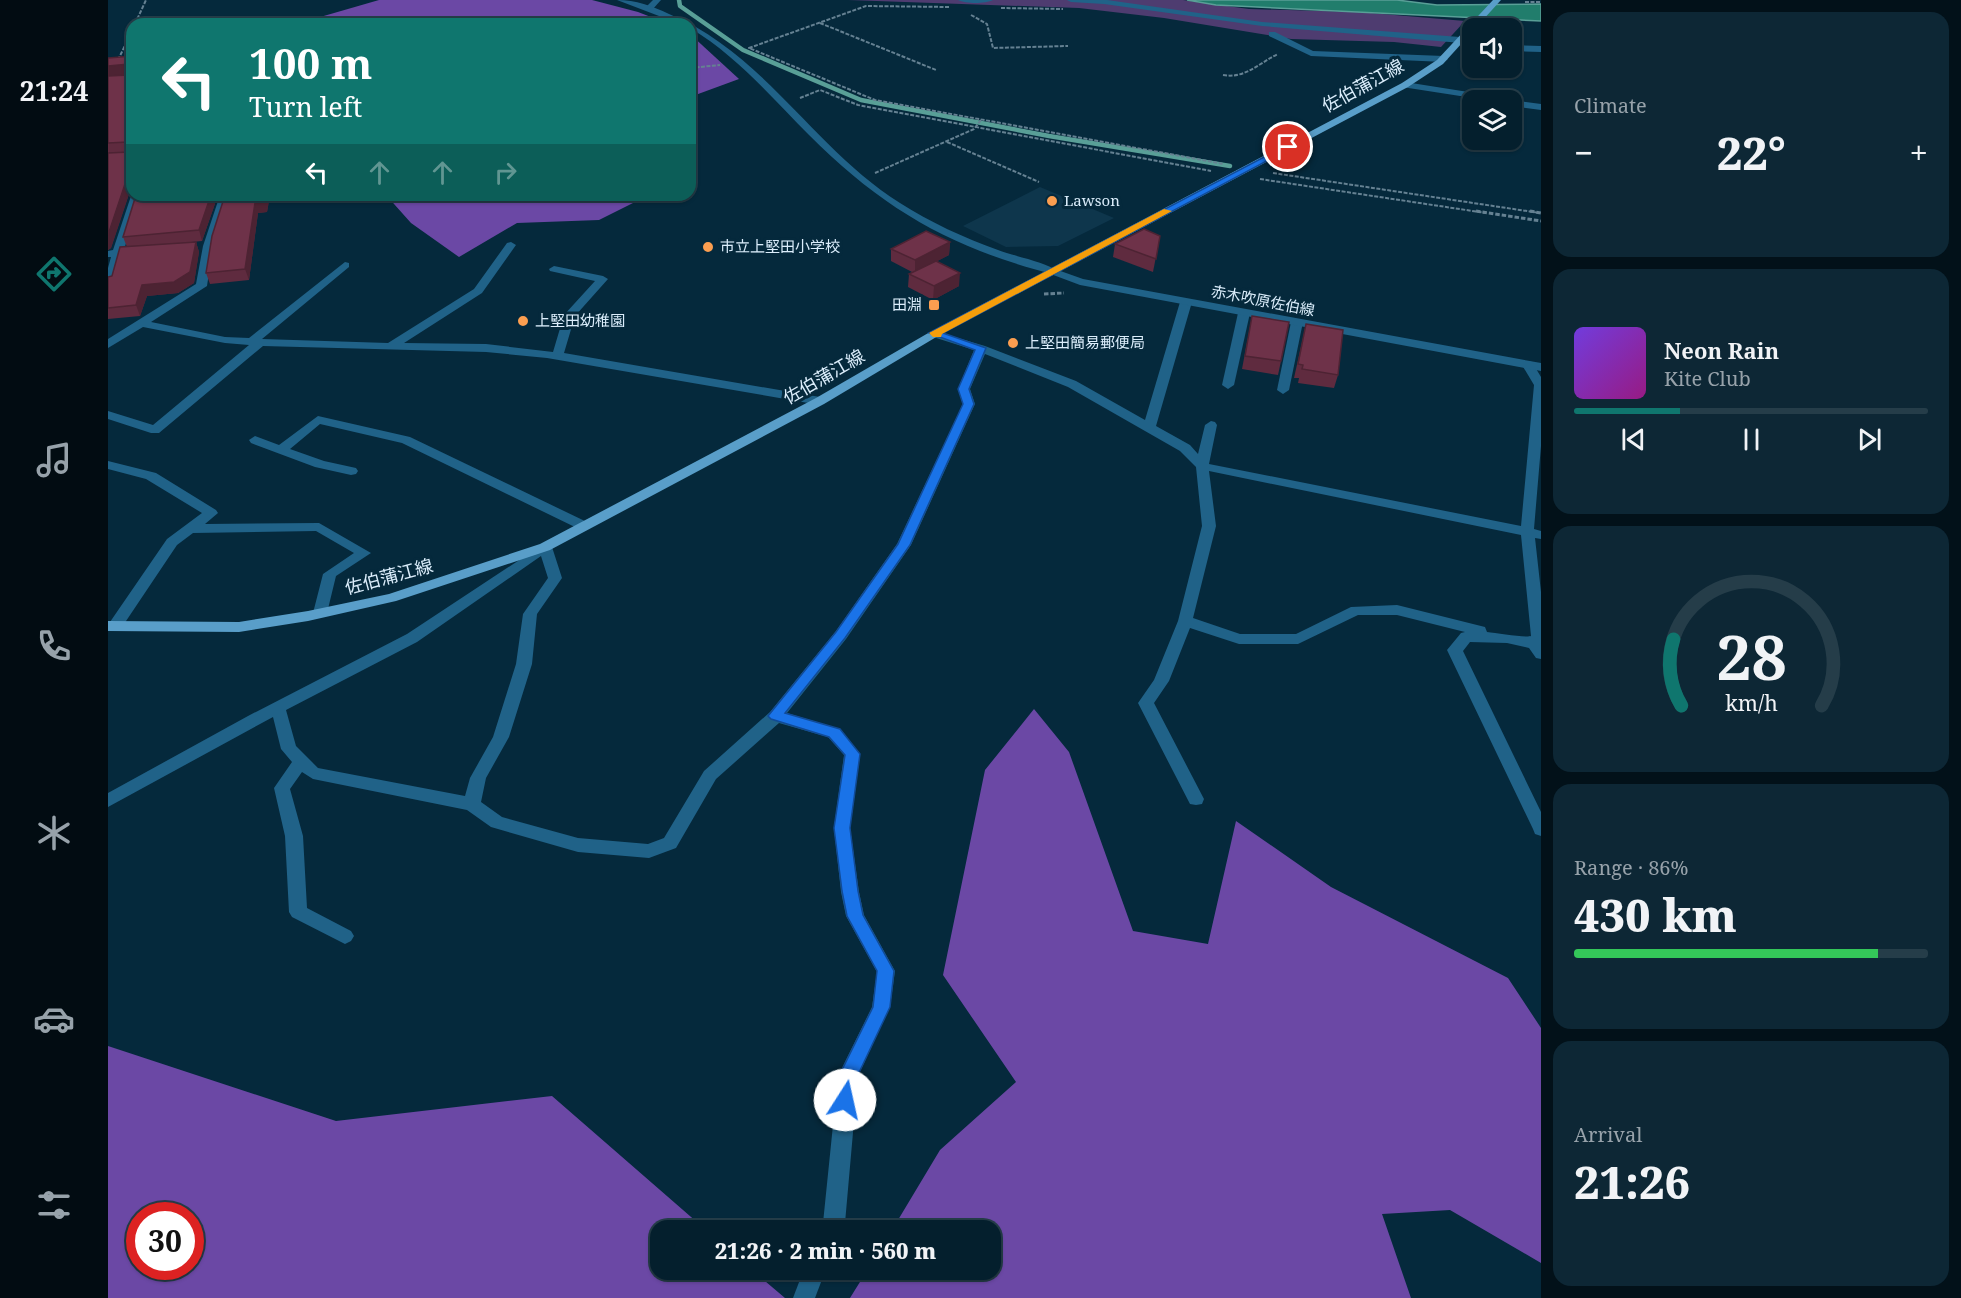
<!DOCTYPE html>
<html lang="en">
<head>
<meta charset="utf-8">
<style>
  :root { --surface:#041f2d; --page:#0d2735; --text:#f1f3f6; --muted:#97a2aa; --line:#253d49; --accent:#0f766e }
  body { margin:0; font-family:"Noto Serif","Noto Sans JP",serif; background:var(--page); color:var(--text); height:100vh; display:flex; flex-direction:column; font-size:22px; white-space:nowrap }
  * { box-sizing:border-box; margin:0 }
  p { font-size:20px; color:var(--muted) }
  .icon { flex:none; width:33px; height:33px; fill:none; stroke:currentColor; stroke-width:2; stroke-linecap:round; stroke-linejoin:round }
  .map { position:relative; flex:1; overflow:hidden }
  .drawer { display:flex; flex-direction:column; gap:12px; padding:12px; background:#021119; width:420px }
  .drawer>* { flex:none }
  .hud { position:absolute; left:18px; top:18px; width:570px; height:183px; border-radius:18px; box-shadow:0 2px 4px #0004,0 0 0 2px var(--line); background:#0f766e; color:#fff; overflow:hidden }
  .controls { position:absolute; left:1354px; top:18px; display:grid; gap:12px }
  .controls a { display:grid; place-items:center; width:60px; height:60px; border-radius:12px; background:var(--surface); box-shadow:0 2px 4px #0004,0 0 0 2px var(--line); font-size:30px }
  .speed { position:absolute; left:18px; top:1202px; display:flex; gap:12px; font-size:30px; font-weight:700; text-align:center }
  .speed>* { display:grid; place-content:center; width:78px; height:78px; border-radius:50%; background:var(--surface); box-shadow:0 2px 4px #0004,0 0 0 2px var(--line); line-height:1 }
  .speed .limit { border:9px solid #d22; background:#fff; color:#111 }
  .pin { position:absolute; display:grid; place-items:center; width:51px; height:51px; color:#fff; margin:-26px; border:3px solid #fff; border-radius:50%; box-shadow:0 2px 6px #0007 }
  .me { position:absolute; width:66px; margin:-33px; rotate:10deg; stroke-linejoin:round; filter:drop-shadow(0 0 4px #0008) }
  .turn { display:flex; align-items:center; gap:21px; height:126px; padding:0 24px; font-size:27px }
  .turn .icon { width:78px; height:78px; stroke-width:2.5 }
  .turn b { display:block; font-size:42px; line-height:51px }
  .lanes { display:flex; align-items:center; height:57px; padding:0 24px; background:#0003; justify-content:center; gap:30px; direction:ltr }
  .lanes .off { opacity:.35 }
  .big { font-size:45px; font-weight:800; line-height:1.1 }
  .drawer .card { flex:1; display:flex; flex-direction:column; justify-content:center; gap:9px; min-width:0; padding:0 21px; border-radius:18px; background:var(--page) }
  .drawer .dial { align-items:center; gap:0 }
  .dial svg { height:156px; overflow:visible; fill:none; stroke:var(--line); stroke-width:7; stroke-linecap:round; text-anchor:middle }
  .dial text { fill:var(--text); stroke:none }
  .song { display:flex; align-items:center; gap:18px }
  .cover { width:72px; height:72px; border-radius:9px; background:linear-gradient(135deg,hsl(260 70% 55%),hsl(310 70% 35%)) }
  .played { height:6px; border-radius:3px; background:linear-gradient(90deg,var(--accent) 30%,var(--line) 30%) }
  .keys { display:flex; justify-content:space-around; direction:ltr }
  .heat { display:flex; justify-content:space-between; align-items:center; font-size:33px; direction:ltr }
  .charge { height:9px; border-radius:4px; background:linear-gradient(90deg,#34c759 86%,var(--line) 0) }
  .trip { position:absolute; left:542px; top:1220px; width:351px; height:60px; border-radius:18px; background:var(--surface); box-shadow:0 2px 4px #0004,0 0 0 2px var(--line); font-weight:800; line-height:60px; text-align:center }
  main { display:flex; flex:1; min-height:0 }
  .tabs { display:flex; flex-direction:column; width:108px; justify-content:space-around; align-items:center; background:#020c12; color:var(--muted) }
  .tabs .icon { width:42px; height:42px }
  .tabs .active { color:var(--accent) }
  .tabs b { font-size:27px; color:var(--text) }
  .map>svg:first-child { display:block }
  .built { fill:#0e364c }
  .green { fill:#4e3c70 }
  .forest { fill:#6b48a5; fill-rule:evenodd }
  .water { fill:#217d6c; stroke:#599f97; stroke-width:1.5 }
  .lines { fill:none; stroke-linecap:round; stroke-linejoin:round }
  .stream { stroke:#599f97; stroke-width:4.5 }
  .path-far1 { stroke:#658192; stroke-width:2; stroke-dasharray:4 1.5; stroke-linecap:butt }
  .path { stroke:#658192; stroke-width:3; stroke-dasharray:4.5 2; stroke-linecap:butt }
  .minor { fill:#206288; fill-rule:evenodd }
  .tertiary { fill:#206288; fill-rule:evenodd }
  .secondary { fill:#206288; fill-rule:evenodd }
  .primary { fill:#599ec9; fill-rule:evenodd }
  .wall { fill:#5f2b3f }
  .shaded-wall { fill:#4d2333 }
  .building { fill:#6e3249; stroke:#4d2333; stroke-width:1.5 }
  .route { fill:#1a73e8; stroke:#114b97; stroke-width:1.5 }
  .slow { fill:#f59e0b }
  .poi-dot { fill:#fb9e50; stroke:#05293c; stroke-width:2 }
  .labels { text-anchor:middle; stroke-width:6; stroke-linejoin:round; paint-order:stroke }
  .far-poi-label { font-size:15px; fill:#dbedfb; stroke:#05293c; text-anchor:start }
  .far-street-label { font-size:15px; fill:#dbedfb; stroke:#05293c }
  .street-label { font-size:18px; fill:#dbedfb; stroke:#05293c }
</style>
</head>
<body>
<main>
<nav class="tabs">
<b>21:24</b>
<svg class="icon active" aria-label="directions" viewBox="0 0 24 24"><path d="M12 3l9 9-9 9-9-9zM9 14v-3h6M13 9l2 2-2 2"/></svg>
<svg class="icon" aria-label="music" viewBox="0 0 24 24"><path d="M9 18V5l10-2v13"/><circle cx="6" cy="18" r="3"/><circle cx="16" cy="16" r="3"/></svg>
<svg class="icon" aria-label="phone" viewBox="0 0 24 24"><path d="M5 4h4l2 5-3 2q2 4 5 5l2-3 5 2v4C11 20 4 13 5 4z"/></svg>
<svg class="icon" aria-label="climate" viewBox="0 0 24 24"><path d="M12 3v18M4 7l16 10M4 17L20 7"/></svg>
<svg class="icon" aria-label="car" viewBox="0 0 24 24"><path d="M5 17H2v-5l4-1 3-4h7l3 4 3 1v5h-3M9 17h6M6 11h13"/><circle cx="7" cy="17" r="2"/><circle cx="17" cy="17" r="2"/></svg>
<svg class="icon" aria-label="filters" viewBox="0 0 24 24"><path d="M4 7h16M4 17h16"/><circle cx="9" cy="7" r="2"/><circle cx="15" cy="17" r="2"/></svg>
</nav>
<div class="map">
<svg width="1433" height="1298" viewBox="0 0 1433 1298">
  <rect width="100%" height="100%" fill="#05293c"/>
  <path class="built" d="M932,187L1006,218L950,246L898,247L855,226Z"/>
  <path class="green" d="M740,0H1075L1141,9L1251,12L1357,21L1333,47L1286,42L1183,39L1056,18L971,8Z"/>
  <g class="forest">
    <path d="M271,0H484L530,12L561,24H188Z"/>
    <path d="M582,34L631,79L582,97Z"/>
    <path d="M278,195H541L491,220L409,223L351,257L303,223Z"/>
    <path d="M926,709L961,752L1025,931L1100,944L1128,821L1223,887L1400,978L1433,1028V1263L1342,1210L1274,1214L1303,1298H742L760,1269H882V1230H784L832,1150L908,1082L835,975L877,770Z"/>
    <path d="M0,1046L228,1121L444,1096L598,1230H552V1269H643L677,1298H0ZM32,1215H82V1266H32Z"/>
  </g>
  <path class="water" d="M1079,0H1289L1329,5L1433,4V21L1108,5Z"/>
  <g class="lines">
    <path class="stream" d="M571,0L572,6L635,50L753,100L941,136L1122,166"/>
    <g class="path-far1">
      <path d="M1417,2H1433"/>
      <path d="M841,7L758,6L641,48L767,100L1116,164"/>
      <path d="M893,8L955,9"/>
      <path d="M863,15L879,24L885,48L960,46"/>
      <path d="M712,23L828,70"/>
      <path d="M27,24L38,0"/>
      <path d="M10,60L24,31"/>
      <path d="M582,68L612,65"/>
      <path d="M1115,75C1137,79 1151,63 1170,54"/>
      <path d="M692,98L712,90L750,105L1103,171"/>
      <path d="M839,142L931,182"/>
      <path d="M767,173L866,129L873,120"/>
      <path d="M1165,173L1432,213"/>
      <path d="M1152,179L1378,213"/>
    </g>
    <g class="path">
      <path d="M1368,211L1433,221"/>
      <path d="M1422,211L1433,213"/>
      <path d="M936,294L956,293"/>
    </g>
    <g class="minor">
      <path d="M545,0H553L544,10H538L537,8Z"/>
      <path d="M850,0H885C877,4 858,4 850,0Z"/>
      <path d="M959,0H999L1154,22L1365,38V44L1154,26L996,4L963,2Z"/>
      <path d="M1161,32H1167L1205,51L1336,56L1340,59L1336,62L1203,56L1161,36Z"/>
      <path d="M1404,45L1433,46V52L1404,51Z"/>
      <path d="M1297,82L1392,97L1397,100H1378L1294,87V83Z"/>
      <path d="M1404,100L1433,104V110L1404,106Z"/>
      <path d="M24,193V195H32L16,250L28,249L33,252L28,255L14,256L6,286L0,289V268L3,257H0V251L5,250Z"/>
      <path d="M112,195H122L105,246L99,286L43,322L117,337L141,338L237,262L241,263V267L154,339L280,343L366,289L399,243L403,242L408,245L374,293L296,343L378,344L445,352L456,315L487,281L442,271L441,269L446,266L495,276L500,279L467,316L456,353L712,397L718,401L712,405L439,358L378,352L155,346L51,433H43L0,419V411L45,425L141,345L117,343L35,327L0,348V339L88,284L95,246Z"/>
      <path d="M1078,299L1084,302L1048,426L1082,445L1090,454L1097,425L1103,421L1107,422L1109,425L1101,464L1413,526L1426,385L1414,365L1420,361L1424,362L1433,377V446L1426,529L1433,531V539L1427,538L1433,592V659L1428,658L1421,648L1399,643L1362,642L1355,651L1433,812V836L1427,834L1425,829L1339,650L1353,633L1357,632L1289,615H1250L1190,644H1131L1082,628L1061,681L1046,703L1096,799L1094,804L1088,805L1082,804L1030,703L1046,680L1070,621L1094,526L1088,467L1072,451L960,387L877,354L862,389L867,404L803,545L738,639L679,713L732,729L752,754L742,828L751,892L756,915L787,971L782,1007L750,1076L737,1223L734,1230H712L715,1223L730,1076L764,1007L769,972L738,916L733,892L726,828L736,755L720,737L671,723L608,779L568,848L541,858L470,852L383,827L359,810L205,779L194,772L182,789L195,836L199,908L243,931L246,936L243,941L237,944L184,917L181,912L177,836L166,788L184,762L173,749L165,717L0,807V793L140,716L299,634L437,543L444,547L454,578L429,614L424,664L401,737L378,778L373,802L394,817L470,838L540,844L556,838L596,771L662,712L728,631L789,544L855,404L850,389L866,350L822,336V332H830L877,346L968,381L1037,420L1072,302ZM1101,471L1413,535L1423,636C1417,638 1389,633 1379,632L1377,627L1289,605L1243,607L1188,634H1132L1085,618L1108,526ZM433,556L440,578L415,614L408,664L385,737L362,778L357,796L210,768L188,746L178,710L309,642Z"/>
      <path d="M1136,310L1142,313L1126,385L1120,389L1114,385L1130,313Z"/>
      <path d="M1189,319L1195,322L1181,390L1175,394L1169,390L1183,322Z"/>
      <path d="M210,416L302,437L481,523L483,526L476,530L471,529L294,443L212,424L182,449L216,461L248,468L250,471L248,474L243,475L207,467L143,443L141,440L147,436L171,445Z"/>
      <path d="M0,461L48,473L108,510L110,513L97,524L211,523L263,553L228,576L219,613L212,618L205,613L215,574L246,553L208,531L85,533L69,545L12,630H2V622L59,539L94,513L38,479L0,469Z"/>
      <path d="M696,1269H718L707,1298H685Z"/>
    </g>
    <path class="tertiary" d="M509,0C528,0 544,6 561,14C656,53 706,149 792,203C822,222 856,238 890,250C905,256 939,262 949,271L944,274C843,248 775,209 701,135C663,97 629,56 582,28V24H572Z"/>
    <path class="secondary" d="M944,268L975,279L1433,363V371L972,285L940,273V269Z"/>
    <path class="primary" d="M1385,0H1393L1335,64L1300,87L830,336L716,404L442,550L288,601L200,621L131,632L0,631V621L131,622L200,611L281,594L432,544L708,398L822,332L1294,83L1329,60Z"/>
  </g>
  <g class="wall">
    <path d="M24,56V191H22L3,248L0,250V58Z"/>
    <path d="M110,195L94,241L73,243L88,242L91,252L86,283L70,293L39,296L32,316L0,319V277L4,276L19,247L15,237Z"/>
    <path d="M117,195H162L159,212L150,213L141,280L102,284L98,273Z"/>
    <path d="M1052,236L1045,272L1005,257L1007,244Z"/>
    <path d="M842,242L841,255L829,261L851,286L825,300L800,287L801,274L804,272L783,261V249Z"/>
    <path d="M1144,316L1173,361L1170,375L1134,369Z"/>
    <path d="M1198,324L1230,375L1226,388L1190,383L1191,378H1186Z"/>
  </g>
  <g class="shaded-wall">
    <path d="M21,64L24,74L0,76V66Z"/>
    <path d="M18,181L22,191L3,248L0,250V235Z"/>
    <path d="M103,195H110L94,241L91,230Z"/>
    <path d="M157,195H162L159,212L150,213L141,280L137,269L147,203Z"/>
    <path d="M88,242L91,252L86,283L70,293L39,296L32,316L28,305L34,285Z"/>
    <path d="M842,242L841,255L807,273V260Z"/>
    <path d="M852,273L851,286L825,300L826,286Z"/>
  </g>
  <g class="building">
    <path d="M24,56V182L18,181L0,235V153L21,152L23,144L20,142L0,143V76L21,75L23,66L21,64L0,66V58Z"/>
    <path d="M28,195H103L91,230L15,237Z"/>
    <path d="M117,195H157L156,202L147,203L137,269L98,273L104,236Z"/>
    <path d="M1036,229L1052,236L1048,259L1007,244Z"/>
    <path d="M818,231L842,242L807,260L783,249Z"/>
    <path d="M88,242L82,272L66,282L34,285L28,305L0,308V277L4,276L12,247Z"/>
    <path d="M828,261L852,273L826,286L801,274Z"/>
    <path d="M1144,316L1181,322L1173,361L1137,356Z"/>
    <path d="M1198,324L1235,330L1230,375L1194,369L1195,365L1190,364Z"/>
  </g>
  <path class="route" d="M1177,146L1185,147L835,333L878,348L861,389L866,404L802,545L737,638L677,713L732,729L752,754L742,828L750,891L755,915L786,971L782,1007L749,1077L744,1106L737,1108L731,1106L728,1100L731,1076L765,1007L769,971L739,916L734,891L726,828L737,755L721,737L663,719L660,716L728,632L790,544L855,404L850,389L867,350L821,333Z"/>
  <path class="slow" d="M1056,209L1064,211L834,334L833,337H825L821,333Z"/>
  <g class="poi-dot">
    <circle cx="944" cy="201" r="6"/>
    <circle cx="600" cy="247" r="6"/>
    <rect x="820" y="299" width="12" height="12" rx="3"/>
    <circle cx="415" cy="321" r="6"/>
    <circle cx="905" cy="343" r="6"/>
  </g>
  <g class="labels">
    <g class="far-poi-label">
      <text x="956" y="206">Lawson</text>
      <text x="612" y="252">市立上堅田小学校</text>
      <text x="814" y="310" text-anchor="end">田淵</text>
      <text x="427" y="326">上堅田幼稚園</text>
      <text x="917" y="348">上堅田簡易郵便局</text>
    </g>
    <g class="far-street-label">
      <text transform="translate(1155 301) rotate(11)" y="5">赤木吹原佐伯線</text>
    </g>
    <g class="street-label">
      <text transform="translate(1255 86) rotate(-29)" y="6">佐伯蒲江線</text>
      <text transform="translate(716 377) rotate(-30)" y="6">佐伯蒲江線</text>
      <text transform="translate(281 577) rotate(-15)" y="6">佐伯蒲江線</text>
    </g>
  </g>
</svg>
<div class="controls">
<a><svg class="icon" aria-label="sound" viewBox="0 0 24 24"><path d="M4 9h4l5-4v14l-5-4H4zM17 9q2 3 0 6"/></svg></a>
<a><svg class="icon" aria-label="layers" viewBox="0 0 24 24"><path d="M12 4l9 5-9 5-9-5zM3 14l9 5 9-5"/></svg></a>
</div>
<div class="speed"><div class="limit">30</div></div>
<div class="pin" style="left:1180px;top:147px;background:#d93025"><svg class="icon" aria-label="arrive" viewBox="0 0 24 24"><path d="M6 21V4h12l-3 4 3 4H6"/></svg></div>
<svg class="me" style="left:737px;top:1100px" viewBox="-20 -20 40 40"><circle r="19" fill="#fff"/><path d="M0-13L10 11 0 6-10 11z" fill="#1a73e8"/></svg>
<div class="trip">21:26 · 2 min · 560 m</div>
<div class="hud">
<div class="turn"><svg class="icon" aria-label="left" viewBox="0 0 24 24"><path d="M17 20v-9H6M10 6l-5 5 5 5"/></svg><div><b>100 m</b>Turn left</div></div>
<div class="lanes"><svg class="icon" aria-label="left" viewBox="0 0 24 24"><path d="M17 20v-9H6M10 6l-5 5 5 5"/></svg><svg class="icon off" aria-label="ahead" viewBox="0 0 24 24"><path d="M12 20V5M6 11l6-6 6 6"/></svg><svg class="icon off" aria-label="ahead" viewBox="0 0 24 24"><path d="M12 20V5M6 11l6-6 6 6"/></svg><svg class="icon off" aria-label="right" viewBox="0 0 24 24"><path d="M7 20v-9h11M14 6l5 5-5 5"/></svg></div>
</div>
</div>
<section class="drawer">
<div class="card"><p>Climate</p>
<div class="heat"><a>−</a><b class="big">22°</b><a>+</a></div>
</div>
<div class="card">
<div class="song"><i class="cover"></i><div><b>Neon Rain</b><p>Kite Club</p></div></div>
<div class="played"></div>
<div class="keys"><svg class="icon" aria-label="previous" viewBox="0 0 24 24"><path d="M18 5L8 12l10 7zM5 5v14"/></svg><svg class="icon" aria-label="pause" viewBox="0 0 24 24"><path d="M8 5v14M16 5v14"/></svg><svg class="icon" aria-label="next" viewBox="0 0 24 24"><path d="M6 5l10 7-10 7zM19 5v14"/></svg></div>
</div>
<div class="card dial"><svg viewBox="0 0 100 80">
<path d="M14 69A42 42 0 1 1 86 69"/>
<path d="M14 69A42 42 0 0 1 10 35" stroke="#0f766e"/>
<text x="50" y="56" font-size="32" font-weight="700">28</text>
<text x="50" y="72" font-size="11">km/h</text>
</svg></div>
<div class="card"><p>Range · 86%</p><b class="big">430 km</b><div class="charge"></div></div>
<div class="card"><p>Arrival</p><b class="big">21:26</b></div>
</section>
</main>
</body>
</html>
